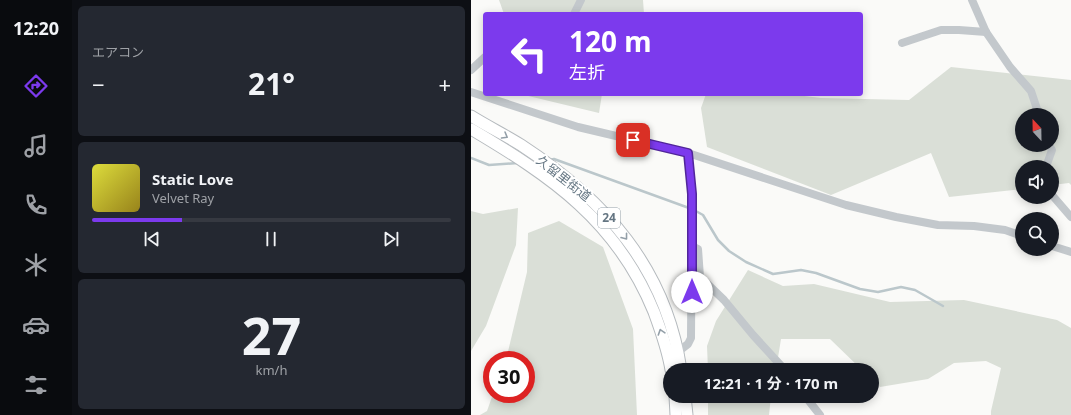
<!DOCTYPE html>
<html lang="ja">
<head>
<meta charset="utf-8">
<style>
  :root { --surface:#171b24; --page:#242831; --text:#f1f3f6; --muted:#9ea1a6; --line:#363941; --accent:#7c3aed }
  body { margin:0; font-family:"Noto Sans","Noto Sans JP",sans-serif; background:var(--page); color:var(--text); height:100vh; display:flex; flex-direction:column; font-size:15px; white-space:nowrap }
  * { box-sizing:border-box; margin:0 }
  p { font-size:13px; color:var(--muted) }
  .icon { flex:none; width:22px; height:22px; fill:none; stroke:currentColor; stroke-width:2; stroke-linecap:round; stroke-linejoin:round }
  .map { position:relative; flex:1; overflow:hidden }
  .side { display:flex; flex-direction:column; gap:6px; padding:6px; background:#0d0f14; width:399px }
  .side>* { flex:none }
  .banner { position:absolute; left:12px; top:12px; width:380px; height:84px; border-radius:4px; box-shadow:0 2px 10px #0003; background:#7c3aed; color:#fff; overflow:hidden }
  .needle { width:26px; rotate:338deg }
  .tools { position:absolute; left:544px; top:108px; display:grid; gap:8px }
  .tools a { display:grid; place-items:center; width:44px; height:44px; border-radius:50%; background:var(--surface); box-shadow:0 2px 10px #0003; font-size:20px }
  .speed { position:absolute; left:12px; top:351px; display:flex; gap:8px; font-size:20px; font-weight:700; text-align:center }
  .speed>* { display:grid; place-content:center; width:52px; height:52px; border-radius:50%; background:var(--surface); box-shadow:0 2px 10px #0003; line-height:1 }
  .speed .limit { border:6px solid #d22; background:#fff; color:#111 }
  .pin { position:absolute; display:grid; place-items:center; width:34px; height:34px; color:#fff; margin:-17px; border-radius:8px; box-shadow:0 2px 6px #0006 }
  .me { position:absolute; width:44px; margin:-22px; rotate:0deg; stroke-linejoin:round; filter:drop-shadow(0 0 3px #0008) }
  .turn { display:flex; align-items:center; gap:14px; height:84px; padding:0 20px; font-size:18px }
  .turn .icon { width:52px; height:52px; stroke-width:2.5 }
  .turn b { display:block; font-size:28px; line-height:34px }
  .big { font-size:30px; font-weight:700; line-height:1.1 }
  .side .widget { flex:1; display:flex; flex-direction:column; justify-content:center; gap:6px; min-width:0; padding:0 14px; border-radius:6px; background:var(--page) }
  .side .dial { align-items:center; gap:0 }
  .dial b { font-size:52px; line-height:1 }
  .song { display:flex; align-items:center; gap:12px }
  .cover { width:48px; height:48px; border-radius:6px; background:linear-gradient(135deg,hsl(60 70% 55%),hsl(50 70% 35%)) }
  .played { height:4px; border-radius:2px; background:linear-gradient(90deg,var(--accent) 25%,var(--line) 25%) }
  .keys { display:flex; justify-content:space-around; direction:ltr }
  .heat { display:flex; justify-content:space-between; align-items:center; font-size:22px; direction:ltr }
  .trip { position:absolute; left:192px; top:363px; width:216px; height:40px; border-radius:20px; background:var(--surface); box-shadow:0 2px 10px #0003; font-weight:700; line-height:40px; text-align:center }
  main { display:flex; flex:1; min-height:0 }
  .menu { display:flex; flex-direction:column; width:72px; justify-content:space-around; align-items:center; background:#090b0e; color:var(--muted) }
  .menu .icon { width:28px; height:28px }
  .menu .selected { color:var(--accent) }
  .menu b { font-size:18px; color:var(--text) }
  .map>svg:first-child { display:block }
  .green { fill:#dadfd7; fill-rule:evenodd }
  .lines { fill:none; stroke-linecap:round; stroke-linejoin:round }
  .stream { stroke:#bbc7cb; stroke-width:2.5 }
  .major-casing { stroke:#b5babe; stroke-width:13 }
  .minor { stroke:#c3c8cc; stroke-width:8 }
  .major { stroke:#fff; stroke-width:11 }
  .oneway { stroke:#939fa8 }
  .route-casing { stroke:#51269a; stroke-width:10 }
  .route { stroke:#7c3aed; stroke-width:7 }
  .labels { text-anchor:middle; stroke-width:4; stroke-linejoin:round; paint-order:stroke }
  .shield { fill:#fff; stroke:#939fa8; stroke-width:1 }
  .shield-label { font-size:12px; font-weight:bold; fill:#657683 }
  .street-label { font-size:13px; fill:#657683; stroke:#fff }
</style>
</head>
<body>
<main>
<nav class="menu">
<b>12:20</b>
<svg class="icon selected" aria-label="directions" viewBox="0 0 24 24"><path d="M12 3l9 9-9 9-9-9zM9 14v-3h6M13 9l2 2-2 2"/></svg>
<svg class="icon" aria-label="music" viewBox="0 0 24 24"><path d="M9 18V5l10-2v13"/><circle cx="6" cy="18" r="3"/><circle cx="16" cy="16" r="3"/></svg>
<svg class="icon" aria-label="phone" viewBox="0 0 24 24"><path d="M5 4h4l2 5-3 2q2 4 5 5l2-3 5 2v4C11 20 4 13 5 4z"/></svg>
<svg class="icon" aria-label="climate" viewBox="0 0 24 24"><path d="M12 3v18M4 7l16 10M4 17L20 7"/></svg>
<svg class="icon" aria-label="car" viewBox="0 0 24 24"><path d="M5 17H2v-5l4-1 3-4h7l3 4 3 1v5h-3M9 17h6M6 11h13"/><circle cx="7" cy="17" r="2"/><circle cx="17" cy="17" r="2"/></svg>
<svg class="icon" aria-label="filters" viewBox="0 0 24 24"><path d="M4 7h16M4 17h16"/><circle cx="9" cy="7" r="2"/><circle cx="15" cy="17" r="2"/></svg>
</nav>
<section class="side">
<div class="widget"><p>エアコン</p>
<div class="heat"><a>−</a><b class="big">21°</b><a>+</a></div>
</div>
<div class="widget">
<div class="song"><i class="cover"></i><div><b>Static Love</b><p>Velvet Ray</p></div></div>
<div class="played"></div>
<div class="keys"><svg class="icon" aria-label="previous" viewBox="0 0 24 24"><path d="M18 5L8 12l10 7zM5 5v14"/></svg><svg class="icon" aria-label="pause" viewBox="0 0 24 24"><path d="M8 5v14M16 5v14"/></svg><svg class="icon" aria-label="next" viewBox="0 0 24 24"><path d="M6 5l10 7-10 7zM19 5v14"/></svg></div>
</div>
<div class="widget dial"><b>27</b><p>km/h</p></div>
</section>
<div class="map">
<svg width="600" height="415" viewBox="0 0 600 415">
  <rect width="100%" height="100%" fill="#fafaf8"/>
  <g class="green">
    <path d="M28,0H172L173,14H33Z"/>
    <path d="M480,67L600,80V185L598,183L581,185V167H551V189L478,197L460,153L360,195L236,147L230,108L235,94H317L350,98L438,100ZM551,115H581V145H551Z"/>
    <path d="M49,94H131L128,113Z"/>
    <path d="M47,208L45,245L15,326L0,351V211L12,214Z"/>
    <path d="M88,221L132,247L162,329L166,415H9L16,411L22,394H55V360H35L56,272L57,233Z"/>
    <path d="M277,270L312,286L343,284L419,302L493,300L586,320L600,328V415H520V411L530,368L515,361L483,363L457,379L409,387L401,379V370H391L359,339H310L305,370H237L236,346L245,321Z"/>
    <path d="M237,396H300L298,415H237Z"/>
  </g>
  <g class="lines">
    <g class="stream">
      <path d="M0,158L18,165L47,163"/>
      <path d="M78,160L83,159L218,208"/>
      <path d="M223,210L232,215L247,240L258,251L275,262L302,274L330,270L345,273L389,289L407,292L430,287L444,290L472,306"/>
    </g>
    <g class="major-casing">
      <g id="major">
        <path d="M0,116C16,126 34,135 50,145C134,200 195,268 210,370"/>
        <path d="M0,129C81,177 146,221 183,312C190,331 197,350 200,370"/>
        <path d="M204,396L205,415"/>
        <path d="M214,396L216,415"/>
      </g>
    </g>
    <g class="minor">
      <path d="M501,0L515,32L539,67L560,91L568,115"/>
      <path d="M103,14L110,0"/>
      <path d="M431,43L470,30H488L515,32"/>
      <path d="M0,70L14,57"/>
      <path d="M0,92L107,127L217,153L375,205L425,217L467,225L503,226L534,230L551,236"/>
      <path d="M575,167L581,150L578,145"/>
      <path d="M581,195L600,217"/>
      <path d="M221,246L227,249L229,277L253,300L282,335L314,370"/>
      <path d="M581,246L600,252"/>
      <path d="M208,351L217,344L220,338L221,194L217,153"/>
      <path d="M334,396L349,415"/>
    </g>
    <use href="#major" class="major"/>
  </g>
  <defs><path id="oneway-chevron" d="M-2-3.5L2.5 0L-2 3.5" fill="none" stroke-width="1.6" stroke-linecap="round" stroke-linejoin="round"/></defs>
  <g class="oneway">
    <use href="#oneway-chevron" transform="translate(34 136) rotate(30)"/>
    <use href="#oneway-chevron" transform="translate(154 237) rotate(52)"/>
    <use href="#oneway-chevron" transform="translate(190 332) rotate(-108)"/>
  </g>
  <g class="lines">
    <g class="route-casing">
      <path id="route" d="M162,140L217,153L221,194V292"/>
    </g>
    <use href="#route" class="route"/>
  </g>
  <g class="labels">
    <rect class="shield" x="127" y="208" width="22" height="20" rx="3"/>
    <g class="shield-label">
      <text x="138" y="222">24</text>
    </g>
    <g class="street-label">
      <text transform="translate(93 178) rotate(38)" y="5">久留里街道</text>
    </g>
  </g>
</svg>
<div class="tools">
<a><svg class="needle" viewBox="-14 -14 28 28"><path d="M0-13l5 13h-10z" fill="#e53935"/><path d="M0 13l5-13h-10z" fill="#9ea1a6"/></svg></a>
<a><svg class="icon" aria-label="sound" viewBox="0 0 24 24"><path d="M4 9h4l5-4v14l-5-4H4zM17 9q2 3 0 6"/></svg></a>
<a><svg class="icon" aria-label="search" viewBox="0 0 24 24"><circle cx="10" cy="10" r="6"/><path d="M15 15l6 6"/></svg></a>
</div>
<div class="speed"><div class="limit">30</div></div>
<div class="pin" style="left:162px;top:140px;background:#d93025"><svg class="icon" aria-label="arrive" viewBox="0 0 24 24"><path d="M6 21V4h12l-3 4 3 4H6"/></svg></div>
<svg class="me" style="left:221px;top:292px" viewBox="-20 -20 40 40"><circle r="19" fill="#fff"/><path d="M0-13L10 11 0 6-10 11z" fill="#7c3aed"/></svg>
<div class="trip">12:21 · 1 分 · 170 m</div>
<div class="banner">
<div class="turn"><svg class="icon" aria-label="left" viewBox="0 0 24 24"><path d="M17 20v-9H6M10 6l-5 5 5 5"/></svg><div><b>120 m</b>左折</div></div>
</div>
</div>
</main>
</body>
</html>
